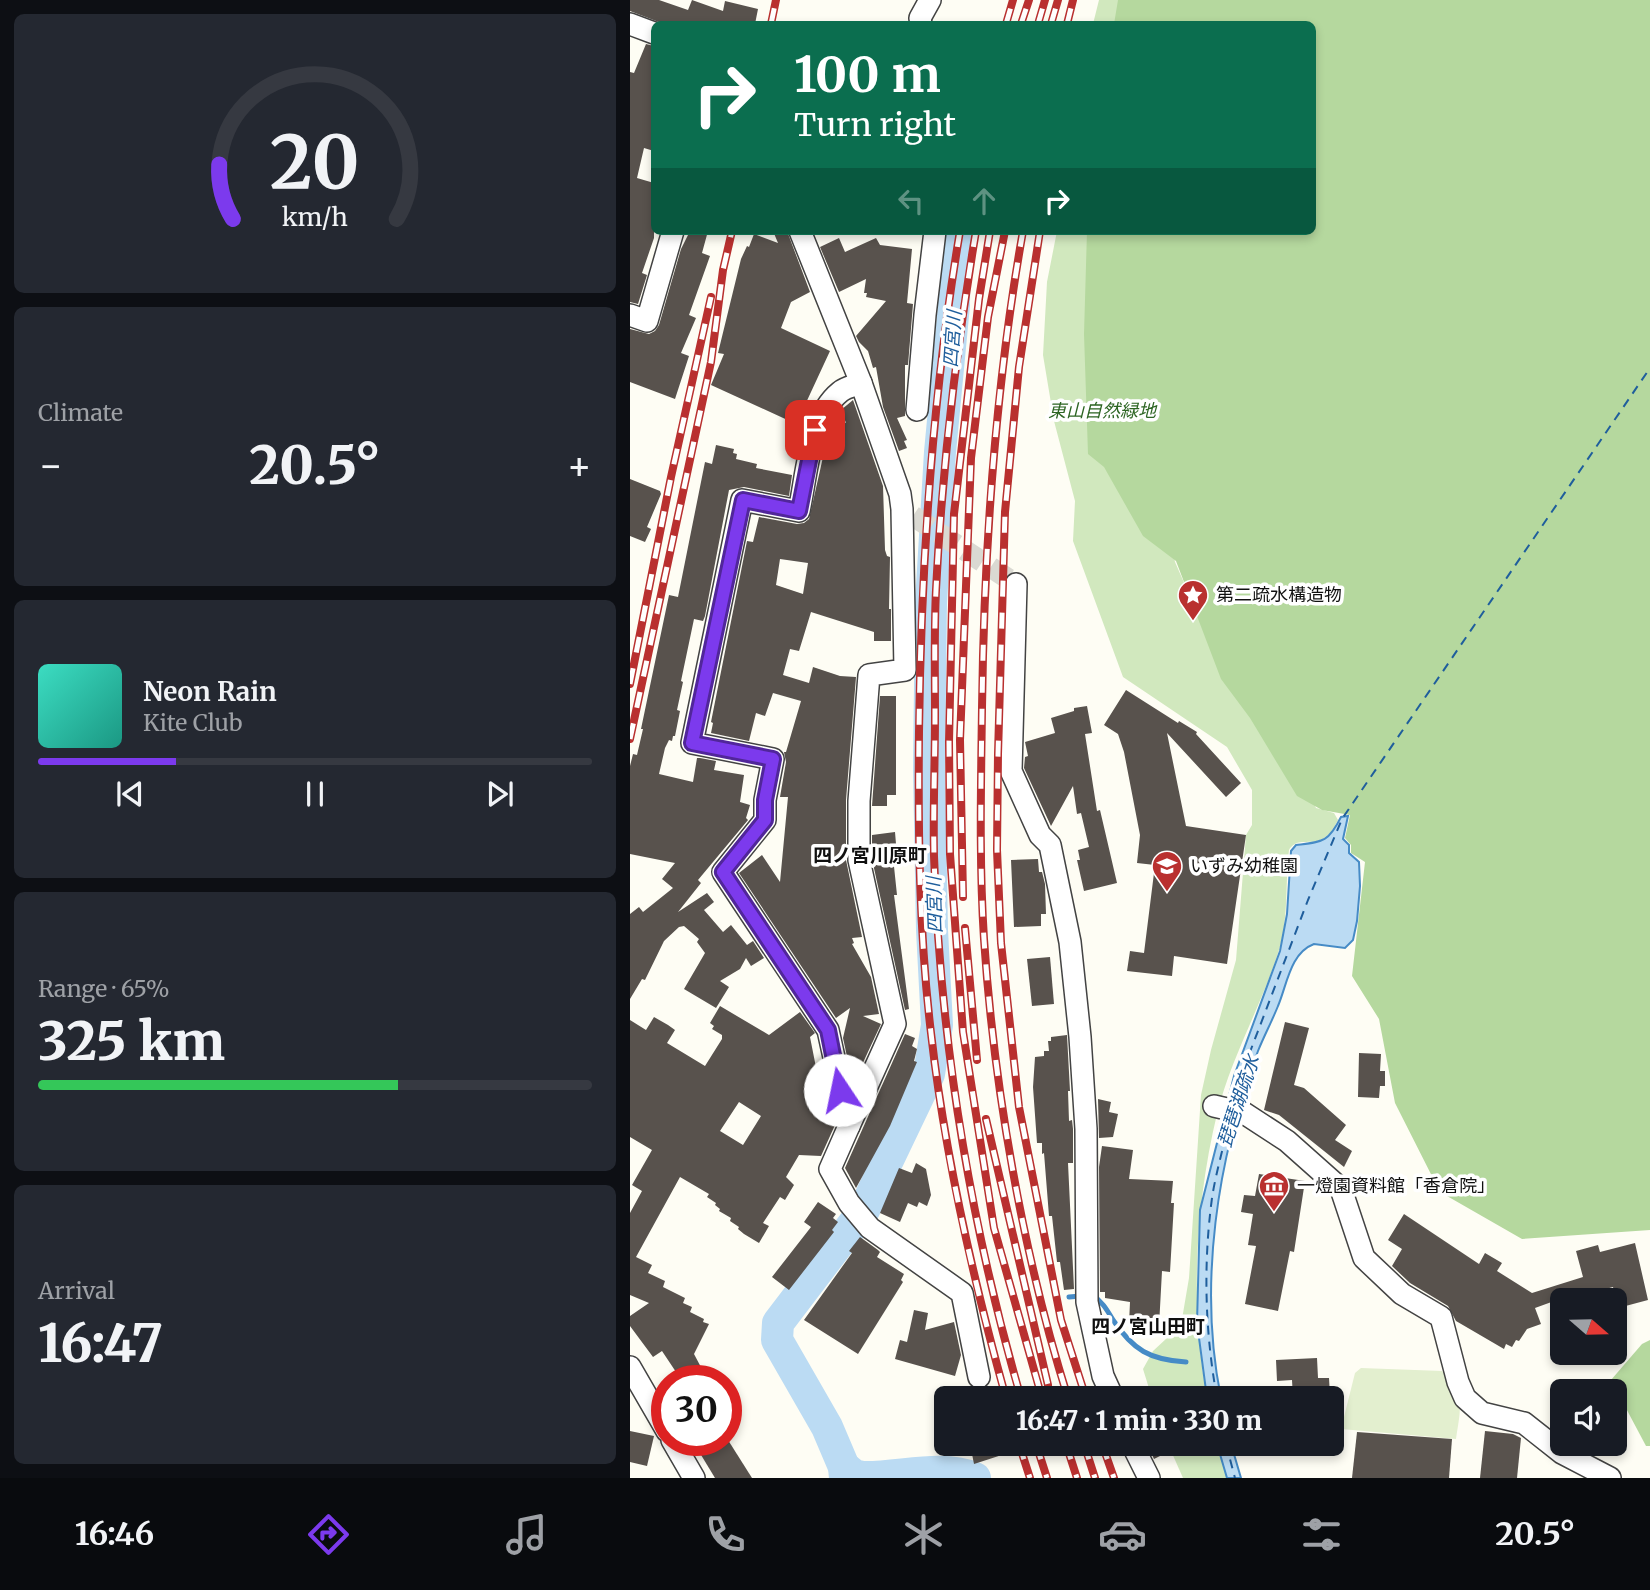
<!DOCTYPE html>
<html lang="en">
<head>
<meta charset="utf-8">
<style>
  :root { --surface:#171b24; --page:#242831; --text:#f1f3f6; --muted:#9ea1a6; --line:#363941; --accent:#7c3aed }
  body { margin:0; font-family:Merriweather,"Noto Sans JP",serif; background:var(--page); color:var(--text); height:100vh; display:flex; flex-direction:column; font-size:26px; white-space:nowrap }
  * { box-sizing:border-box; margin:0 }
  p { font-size:23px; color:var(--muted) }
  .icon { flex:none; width:38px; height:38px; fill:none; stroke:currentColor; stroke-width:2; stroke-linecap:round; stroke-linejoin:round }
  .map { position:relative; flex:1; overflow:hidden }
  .details { display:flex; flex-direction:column; gap:14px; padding:14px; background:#0d0f14; width:630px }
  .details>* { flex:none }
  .banner { position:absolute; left:21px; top:21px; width:665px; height:214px; border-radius:10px; box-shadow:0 4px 10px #0003; background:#0b6e4f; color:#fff; overflow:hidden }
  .needle { width:46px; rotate:110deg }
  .controls { position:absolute; left:920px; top:1288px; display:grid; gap:14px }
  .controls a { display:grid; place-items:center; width:77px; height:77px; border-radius:10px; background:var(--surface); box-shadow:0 4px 10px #0003; font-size:35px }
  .speed { position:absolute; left:21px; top:1365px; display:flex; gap:14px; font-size:35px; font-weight:700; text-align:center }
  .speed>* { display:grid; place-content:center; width:91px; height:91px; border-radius:50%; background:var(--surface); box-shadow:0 4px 10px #0003; line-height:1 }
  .speed .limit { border:10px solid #d22; background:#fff; color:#111 }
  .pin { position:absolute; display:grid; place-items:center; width:60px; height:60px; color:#fff; margin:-30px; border-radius:14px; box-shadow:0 4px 10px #0006 }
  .me { position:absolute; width:77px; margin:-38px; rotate:349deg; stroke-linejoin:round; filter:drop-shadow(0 0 5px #0008) }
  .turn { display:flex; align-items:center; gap:24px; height:147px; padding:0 28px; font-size:32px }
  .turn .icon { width:91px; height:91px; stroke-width:2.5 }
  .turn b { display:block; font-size:49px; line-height:60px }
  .lanes { display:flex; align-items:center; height:66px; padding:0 28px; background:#0003; justify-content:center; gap:35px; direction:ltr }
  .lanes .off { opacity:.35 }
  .big { font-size:52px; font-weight:800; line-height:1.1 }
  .details .tile { flex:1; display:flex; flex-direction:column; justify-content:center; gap:10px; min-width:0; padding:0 24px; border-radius:10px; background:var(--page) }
  .details .dial { align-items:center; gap:0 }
  .dial svg { height:182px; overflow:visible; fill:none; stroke:var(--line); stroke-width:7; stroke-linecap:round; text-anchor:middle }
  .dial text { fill:var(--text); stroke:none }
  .song { display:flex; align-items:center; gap:21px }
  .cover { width:84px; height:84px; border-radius:10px; background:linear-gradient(135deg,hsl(170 70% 55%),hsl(170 70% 35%)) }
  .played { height:7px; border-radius:4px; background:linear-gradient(90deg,var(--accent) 25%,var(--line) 25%) }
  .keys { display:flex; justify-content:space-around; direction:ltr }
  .heat { display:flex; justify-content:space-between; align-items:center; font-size:38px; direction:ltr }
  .charge { height:10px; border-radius:5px; background:linear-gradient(90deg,#34c759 65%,var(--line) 0) }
  .trip { position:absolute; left:304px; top:1386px; width:410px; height:70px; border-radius:10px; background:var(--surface); box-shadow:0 4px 10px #0003; font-weight:800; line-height:70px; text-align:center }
  .menu { display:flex; height:112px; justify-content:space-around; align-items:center; background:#090b0e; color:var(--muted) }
  .menu .icon { width:49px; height:49px }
  .menu .active { color:var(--accent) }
  .menu b { font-size:32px; color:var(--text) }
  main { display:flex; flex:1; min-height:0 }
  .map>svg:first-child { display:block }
  .green { fill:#d1e8be }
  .forest { fill:#b5d89e }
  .pitch { fill:#e3efcf }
  .water { fill:#bbdbf3; stroke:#468bc6; stroke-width:2 }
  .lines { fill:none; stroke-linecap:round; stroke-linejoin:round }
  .stream { stroke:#468bc6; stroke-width:5 }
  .river { stroke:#bbdbf3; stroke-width:32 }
  .ferry { stroke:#1f5e9c; stroke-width:2; stroke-dasharray:9 7; stroke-linecap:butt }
  .building { fill:#58524d; fill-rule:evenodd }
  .minor-tunnel { stroke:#dad9d2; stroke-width:21; stroke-dasharray:21 10; stroke-linecap:butt }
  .minor-casing { stroke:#434343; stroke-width:24 }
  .minor { stroke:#fff; stroke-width:21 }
  .rail-casing { stroke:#b9302f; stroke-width:8 }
  .rail { stroke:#fff; stroke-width:5; stroke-dasharray:16; stroke-linecap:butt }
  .route-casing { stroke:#51269a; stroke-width:18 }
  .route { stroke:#7c3aed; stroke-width:12 }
  .labels { text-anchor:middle; stroke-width:7; stroke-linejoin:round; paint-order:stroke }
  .park-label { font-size:18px; font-style:italic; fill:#2d6523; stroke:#fff }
  .poi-label { font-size:18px; fill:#101010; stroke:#fff; text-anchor:start }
  .water-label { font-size:19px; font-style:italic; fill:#1f5e9c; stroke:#fff }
  .neighbourhood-label { font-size:19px; font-weight:bold; fill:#101010; stroke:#fff }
</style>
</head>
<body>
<main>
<section class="details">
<div class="tile dial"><svg viewBox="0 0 100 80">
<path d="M14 69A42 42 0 1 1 86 69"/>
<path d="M14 69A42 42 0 0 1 8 45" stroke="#7c3aed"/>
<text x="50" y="56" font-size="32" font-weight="700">20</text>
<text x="50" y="72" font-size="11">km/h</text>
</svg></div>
<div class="tile"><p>Climate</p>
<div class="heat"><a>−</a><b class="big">20.5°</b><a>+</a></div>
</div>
<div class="tile">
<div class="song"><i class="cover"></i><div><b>Neon Rain</b><p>Kite Club</p></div></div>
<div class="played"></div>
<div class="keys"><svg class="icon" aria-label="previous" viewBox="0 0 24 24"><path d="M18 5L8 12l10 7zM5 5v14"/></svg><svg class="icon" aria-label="pause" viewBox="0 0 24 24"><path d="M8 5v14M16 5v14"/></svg><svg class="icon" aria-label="next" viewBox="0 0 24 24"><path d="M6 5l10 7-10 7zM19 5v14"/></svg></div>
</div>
<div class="tile"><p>Range · 65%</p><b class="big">325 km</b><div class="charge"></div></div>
<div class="tile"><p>Arrival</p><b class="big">16:47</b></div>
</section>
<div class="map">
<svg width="1020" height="1478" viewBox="0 0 1020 1478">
  <rect width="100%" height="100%" fill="#fefdf4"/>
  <g class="green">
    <path d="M469,0H517L512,24H463Z"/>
    <path d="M427,231H490L518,390L545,562L590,665L662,755L686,808L704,813L708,820C690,857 671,831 659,850C655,883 659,917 649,950C632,1005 601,1057 587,1114C565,1206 560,1305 577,1398H522L513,1369L523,1351L551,1325L559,1278L571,1095L581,1050L606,960L616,835L622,825V790L597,747L493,677L443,541L445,501L424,421L413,355L417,282Z"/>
    <path d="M538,1444H587L597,1478H553Z"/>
  </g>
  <g class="forest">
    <path d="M488,0H1020V1230L892,1239L810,1192L765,1103L749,1019L722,976L735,862L721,853V845L715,838L720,815L692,810L667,796L620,718L591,679L546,561L513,536L474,467L458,454L454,334L457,231H682V24H484Z"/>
    <path d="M1020,1340V1446H1016L981,1380L1012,1344Z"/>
  </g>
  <path class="pitch" d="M731,1368L812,1371C835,1398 831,1406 826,1439L711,1429L725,1373Z"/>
  <g class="water">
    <path d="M718,816L713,839L719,845V853L729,862L730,886L727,921L723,940L715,948L684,944C660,953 657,985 648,1006C642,1021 634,1036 628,1051C587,1158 568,1285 591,1398H577L567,1323L570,1210L604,1076L650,951L657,914L661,851L666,845C692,842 698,843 711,817Z"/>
    <path d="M587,1444H601L611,1478H597Z"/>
  </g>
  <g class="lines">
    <g class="stream">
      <path d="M462,1295C472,1301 477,1310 483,1320C503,1350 520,1360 556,1362"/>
      <path d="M439,1297L451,1296"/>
    </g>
    <g class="river">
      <path d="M214,1467L224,1475L233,1477C270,1478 310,1464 345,1478"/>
      <path d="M215,1478L214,1467L197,1427L147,1340L148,1323L234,1210L299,1074L307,1025L302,930L299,769L301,603L310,452L324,305L325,231"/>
    </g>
    <g class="ferry">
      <path d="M605,1100L615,1065L678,900L712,819L1020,368"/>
      <path d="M587,1398C575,1332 573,1265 582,1198C586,1172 594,1145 600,1119"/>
      <path d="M596,1444L605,1478"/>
    </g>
  </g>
  <g class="building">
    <path d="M0,0H29L58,10L62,0L93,11L95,1L128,9L125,24H34L0,11Z"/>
    <path d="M16,44L24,46V151L14,148L7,178L24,183V238L12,273L17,275L8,304L0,302V72L4,73Z"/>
    <path d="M60,231H78L72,253L80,256L59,315L66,318L51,353L59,356L45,399L0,382V329L19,334L25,331L29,325L51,249Z"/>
    <path d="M143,231H157L180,292L161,302L151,328L200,351L168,420L177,416L174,423L166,419L164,423L81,385L94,354L88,353L111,259L117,246L119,247L124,234L148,243Z"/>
    <path d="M209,238L215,252L246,238L250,245L282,249L277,303L283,304L278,365H275V416L267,418L277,440L274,441L277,448L269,451L253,407L246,367L243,368L238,351L229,342L226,336L256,301L236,297L237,293H234L236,279L209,292L190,247Z"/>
    <path d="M223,400L253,486L255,550L257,556L260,557L259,609H261V641H244V632L181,612L169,651L160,649L153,675L179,683L183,667L210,676L226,677L216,800V860L232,937L222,938L224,943L222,944L241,977L249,1014L233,1016L251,1024L223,1084L213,1038L220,1008L206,1018L109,873L132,855L150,882L158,797H150L156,762L154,752H156L171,701L143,693L135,716L126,713L119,741L81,733L83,723L81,722L117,541L123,542L129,517L167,524L174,523L179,519L198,435L206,418L216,423L211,410ZM150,559L178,563L173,594L146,585Z"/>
    <path d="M86,445L104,449L103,453L107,454L106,459L127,464L126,468L162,475L159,496L114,487L99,490L75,616L73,621L64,619L51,681L53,682L47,710L50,711L45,736H43L42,741L39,740L35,748L29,774L63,782L67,758H70L86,761L84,770L114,775L110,802L120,805L116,818L118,820L68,880L71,883L48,912L77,893L84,902L74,910L93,932L101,925L117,945L123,941L134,958L121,966L116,958L110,969L90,981L99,987L86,1008L54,989L75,953L67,942L69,939L54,926L49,927L34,941L15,980L12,979L0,999V914L9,907L13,912L43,888L32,879L45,863L0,854V766L3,754L7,755L13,729H11L39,595L48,597L75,462L82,464Z"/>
    <path d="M0,479L30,491L31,494L17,527L21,529L15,542L0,536Z"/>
    <path d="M496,690L548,723L549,721L567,732L566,734L611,783L596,797L537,733L556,826L616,835L597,964L544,956L542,976L497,971L500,951L514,953L525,865L507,863L510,835L494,752L488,734L474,725Z"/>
    <path d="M250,696H266V795H257V806H242Z"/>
    <path d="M457,706L462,733L455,734L467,811L470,810L487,883L454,891L447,860H450L448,850L459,847L451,813L447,814L443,786L421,826L394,768L395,757L398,756L395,742L425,733L421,718L444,711V708Z"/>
    <path d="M265,832L267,856L263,857L267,895H264L279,1009L275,1010L242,859V835Z"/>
    <path d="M408,859L409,872H412L415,884L416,914H411V926L384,927L381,860Z"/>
    <path d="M420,957L424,1004L402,1006L397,959Z"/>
    <path d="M90,1006L139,1035L170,1012L185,1033L180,1037L195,1113L199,1096L205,1125L191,1156L169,1155L156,1177L164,1185L155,1200L150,1197L133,1223L139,1226L129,1243L114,1234L108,1229L109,1227L100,1221L101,1218L89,1211L90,1209L85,1205L86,1203L77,1197L79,1194L50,1177L6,1257L22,1265L18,1273L35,1281L33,1287L55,1298L53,1303L62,1307L60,1312L74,1319L73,1322L79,1324L64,1354L73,1371L69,1374L73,1381H52L32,1351L23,1357L0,1326V1316L19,1303L0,1295V1213L12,1191L2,1185L22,1150L0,1137V1020L16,1030L24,1017L38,1025L45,1030L37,1043L75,1066L92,1039V1035L82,1029L84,1026L80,1023ZM109,1102L131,1116L113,1145L90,1131Z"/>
    <path d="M655,1022L679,1028L664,1085L674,1088L716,1125L705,1140L722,1151L714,1167L649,1115L634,1110Z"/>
    <path d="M275,1034L285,1038L282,1046L287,1049L284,1061L287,1062L260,1126L226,1188L215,1168Z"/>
    <path d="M437,1035L440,1091H438L439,1121L442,1120L443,1129V1163H438L444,1289L434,1290L430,1262H427L422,1216H419L414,1153L412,1154V1143H407L403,1087L405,1057L414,1056V1051H419L418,1041H421V1037Z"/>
    <path d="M729,1053L751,1054L750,1071H755V1086H750L749,1098L728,1097Z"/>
    <path d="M468,1099L481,1102L479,1112L488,1114L483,1137L469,1138Z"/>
    <path d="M472,1146L503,1150L499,1179L543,1181L541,1203H544L540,1272L532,1271L529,1326L499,1324L500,1302L475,1298V1292H470L469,1167Z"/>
    <path d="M286,1163L296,1169L301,1195L297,1206L289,1202L287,1207L278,1203L270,1222L250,1213L269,1168L282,1173Z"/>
    <path d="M629,1174L675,1181L664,1252L660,1251L648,1311L615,1304L626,1246L618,1245L623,1214L611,1212L614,1195L625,1196Z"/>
    <path d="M188,1202L206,1214L203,1218L208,1222L202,1230L204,1232L159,1290L142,1277L181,1227L174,1222Z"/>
    <path d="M774,1214L849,1264L855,1253L872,1263L867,1271L902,1293L953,1277L946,1251L968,1245L970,1252L1005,1243L1018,1300L988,1308L983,1287L961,1293L960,1288L905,1308L911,1324L897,1329L889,1341L886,1340L882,1347L876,1344L874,1349L826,1321L818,1306L780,1283L762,1266L772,1249L758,1240Z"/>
    <path d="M230,1237L248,1250L250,1252L247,1257L274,1274L271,1280L273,1282L228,1354L174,1320L222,1253L219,1251Z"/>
    <path d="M284,1310L298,1313L295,1330L324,1322L331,1355L325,1376L265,1359L270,1340L277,1342Z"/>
    <path d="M687,1358L688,1378H699L700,1396H694V1398H663L662,1380L647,1381L646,1360Z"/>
    <path d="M0,1431L24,1436L17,1466L0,1462Z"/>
    <path d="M855,1431L883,1434L891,1438L887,1478H850Z"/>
    <path d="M727,1432L822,1439L819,1478H722Z"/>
    <path d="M62,1440H98L122,1478H85Z"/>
    <path d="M340,1444H392L393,1448L344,1464Z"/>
    <path d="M517,1444H554L524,1459Z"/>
  </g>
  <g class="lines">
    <path class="minor-tunnel" d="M283,516L386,584"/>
    <g class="minor-casing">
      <g id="minor">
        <path d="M0,24L24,33"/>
        <path d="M291,24L290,18L300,0"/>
        <path d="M170,231L231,383L270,494L272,509L275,670L239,675L229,801V860L265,1024L219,1126"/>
        <path d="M0,315L17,321L43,231"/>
        <path d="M231,383C224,386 216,387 210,392C179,417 177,474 169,511L112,500L62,743L143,759L135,800V820L93,872L198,1030L219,1126L200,1169L219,1203L240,1228L332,1293L349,1377"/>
        <path d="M287,410L295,315L305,231"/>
        <path d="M386,584L381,771L410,835L420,845L440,942L450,1037L456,1129L457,1302L473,1376L483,1398"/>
        <path d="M584,1106L614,1113L657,1141L711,1189L734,1258L772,1294L811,1317L828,1382L835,1398L852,1413L894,1423L932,1453L980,1478"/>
        <path d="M0,1367L37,1431"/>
        <path d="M42,1440L64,1478"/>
        <path d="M502,1444L519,1478"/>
      </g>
    </g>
    <use href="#minor" class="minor"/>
    <g class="rail-casing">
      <g id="rail">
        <path d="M141,24L146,0"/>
        <path d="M376,24L383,0"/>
        <path d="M391,24L399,0"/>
        <path d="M408,24L415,0"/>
        <path d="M421,24L428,0"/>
        <path d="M437,24L443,0"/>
        <path d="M330,231C302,397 291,563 289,732C288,832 289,933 301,1033C315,1157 343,1279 376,1398"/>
        <path d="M346,231C326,350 312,469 306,590C304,631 305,673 305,714C305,761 303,809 304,856C310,1039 340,1223 391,1398"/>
        <path d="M360,231L349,299L324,514L319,742L320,854L333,1032L364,1228L412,1398"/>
        <path d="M393,231C365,388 354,549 352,708C351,785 349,862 354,939C364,1089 393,1255 438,1398"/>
        <path d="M410,231L389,367L375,512L368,754L367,850L371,943L389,1107L431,1320L456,1398"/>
        <path d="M0,684L41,477L81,297"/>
        <path d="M0,739L81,362L93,270L102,231"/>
        <path d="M333,897L330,740L341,458L358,317L375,231"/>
        <path d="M335,928L347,1060"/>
        <path d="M356,1119L418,1385"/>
        <path d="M389,1444L400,1478"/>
        <path d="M406,1444L417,1478"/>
        <path d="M436,1444L447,1478"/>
        <path d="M454,1444L465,1478"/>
        <path d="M472,1444L484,1478"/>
      </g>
    </g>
    <use href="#rail" class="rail"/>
  </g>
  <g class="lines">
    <g class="route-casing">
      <path id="route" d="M185,430L169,511L113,500L62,743L143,759L135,800V820L93,872L198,1030L210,1090"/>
    </g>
    <use href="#route" class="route"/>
  </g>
  <defs>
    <g id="sight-pin" transform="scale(1.575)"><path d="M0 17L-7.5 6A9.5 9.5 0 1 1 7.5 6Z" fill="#b9302f" stroke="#fff"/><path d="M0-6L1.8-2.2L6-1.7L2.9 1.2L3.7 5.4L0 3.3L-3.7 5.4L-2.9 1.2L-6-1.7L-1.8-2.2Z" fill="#fff"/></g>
    <g id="school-pin" transform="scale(1.575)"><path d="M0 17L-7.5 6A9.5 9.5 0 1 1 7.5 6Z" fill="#b9302f" stroke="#fff"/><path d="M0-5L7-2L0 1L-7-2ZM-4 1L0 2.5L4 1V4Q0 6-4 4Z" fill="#fff"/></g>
    <g id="museum-pin" transform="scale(1.575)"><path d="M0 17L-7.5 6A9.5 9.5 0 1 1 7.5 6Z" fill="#b9302f" stroke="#fff"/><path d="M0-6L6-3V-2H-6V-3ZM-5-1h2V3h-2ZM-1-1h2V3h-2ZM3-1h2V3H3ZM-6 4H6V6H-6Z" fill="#fff"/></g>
  </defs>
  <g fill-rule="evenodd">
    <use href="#sight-pin" x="563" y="595"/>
    <use href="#school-pin" x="537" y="866"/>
    <use href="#museum-pin" x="644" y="1186"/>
  </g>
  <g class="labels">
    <g class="park-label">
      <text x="472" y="417">東山自然緑地</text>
    </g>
    <g class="poi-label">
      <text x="586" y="601">第二疏水構造物</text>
      <text x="560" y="872">いずみ幼稚園</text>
      <text x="667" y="1192">一燈園資料館「香倉院」</text>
    </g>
    <g class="water-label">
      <text transform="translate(322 339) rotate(-86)" y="7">四宮川</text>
      <text transform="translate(304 905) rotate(-92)" y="7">四宮川</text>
      <text transform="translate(608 1101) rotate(-72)" y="7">琵琶湖疏水</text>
    </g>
    <g class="neighbourhood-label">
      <text x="240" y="862">四ノ宮川原町</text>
      <text x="518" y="1333">四ノ宮山田町</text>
    </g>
  </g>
</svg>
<div class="controls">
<a><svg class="needle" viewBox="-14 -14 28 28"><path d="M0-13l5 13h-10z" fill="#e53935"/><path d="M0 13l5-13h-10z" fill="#9ea1a6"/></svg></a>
<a><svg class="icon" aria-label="sound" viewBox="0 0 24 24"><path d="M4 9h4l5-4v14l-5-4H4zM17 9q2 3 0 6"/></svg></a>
</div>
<div class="speed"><div class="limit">30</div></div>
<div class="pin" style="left:185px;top:430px;background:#d93025"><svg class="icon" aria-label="arrive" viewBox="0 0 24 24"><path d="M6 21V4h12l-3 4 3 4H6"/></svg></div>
<svg class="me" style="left:210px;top:1090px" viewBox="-20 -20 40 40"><circle r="19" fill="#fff"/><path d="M0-13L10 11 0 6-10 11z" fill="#7c3aed"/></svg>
<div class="trip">16:47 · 1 min · 330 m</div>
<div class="banner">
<div class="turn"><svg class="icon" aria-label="right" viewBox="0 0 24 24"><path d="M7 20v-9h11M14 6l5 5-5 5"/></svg><div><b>100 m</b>Turn right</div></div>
<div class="lanes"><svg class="icon off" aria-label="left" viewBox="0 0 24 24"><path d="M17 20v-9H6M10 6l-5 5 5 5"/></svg><svg class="icon off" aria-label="ahead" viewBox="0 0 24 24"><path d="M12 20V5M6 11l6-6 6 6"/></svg><svg class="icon" aria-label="right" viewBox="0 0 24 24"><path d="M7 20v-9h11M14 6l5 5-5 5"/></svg></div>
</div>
</div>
</main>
<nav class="menu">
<b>16:46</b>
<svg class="icon active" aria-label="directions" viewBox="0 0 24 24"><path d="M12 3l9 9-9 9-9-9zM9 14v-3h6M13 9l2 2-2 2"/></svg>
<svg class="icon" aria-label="music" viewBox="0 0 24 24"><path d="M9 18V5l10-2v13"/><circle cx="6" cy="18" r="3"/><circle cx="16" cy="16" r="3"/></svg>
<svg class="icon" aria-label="phone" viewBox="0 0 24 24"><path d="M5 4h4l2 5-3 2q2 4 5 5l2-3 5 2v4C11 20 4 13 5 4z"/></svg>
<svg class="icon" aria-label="climate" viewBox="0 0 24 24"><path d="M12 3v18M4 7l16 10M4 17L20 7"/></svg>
<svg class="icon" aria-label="car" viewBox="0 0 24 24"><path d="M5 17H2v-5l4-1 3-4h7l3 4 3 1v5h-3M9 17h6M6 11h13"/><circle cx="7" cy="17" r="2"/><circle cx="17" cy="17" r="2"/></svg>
<svg class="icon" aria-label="filters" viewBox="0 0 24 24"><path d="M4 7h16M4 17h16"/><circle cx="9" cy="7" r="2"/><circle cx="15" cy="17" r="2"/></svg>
<b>20.5°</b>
</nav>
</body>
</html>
